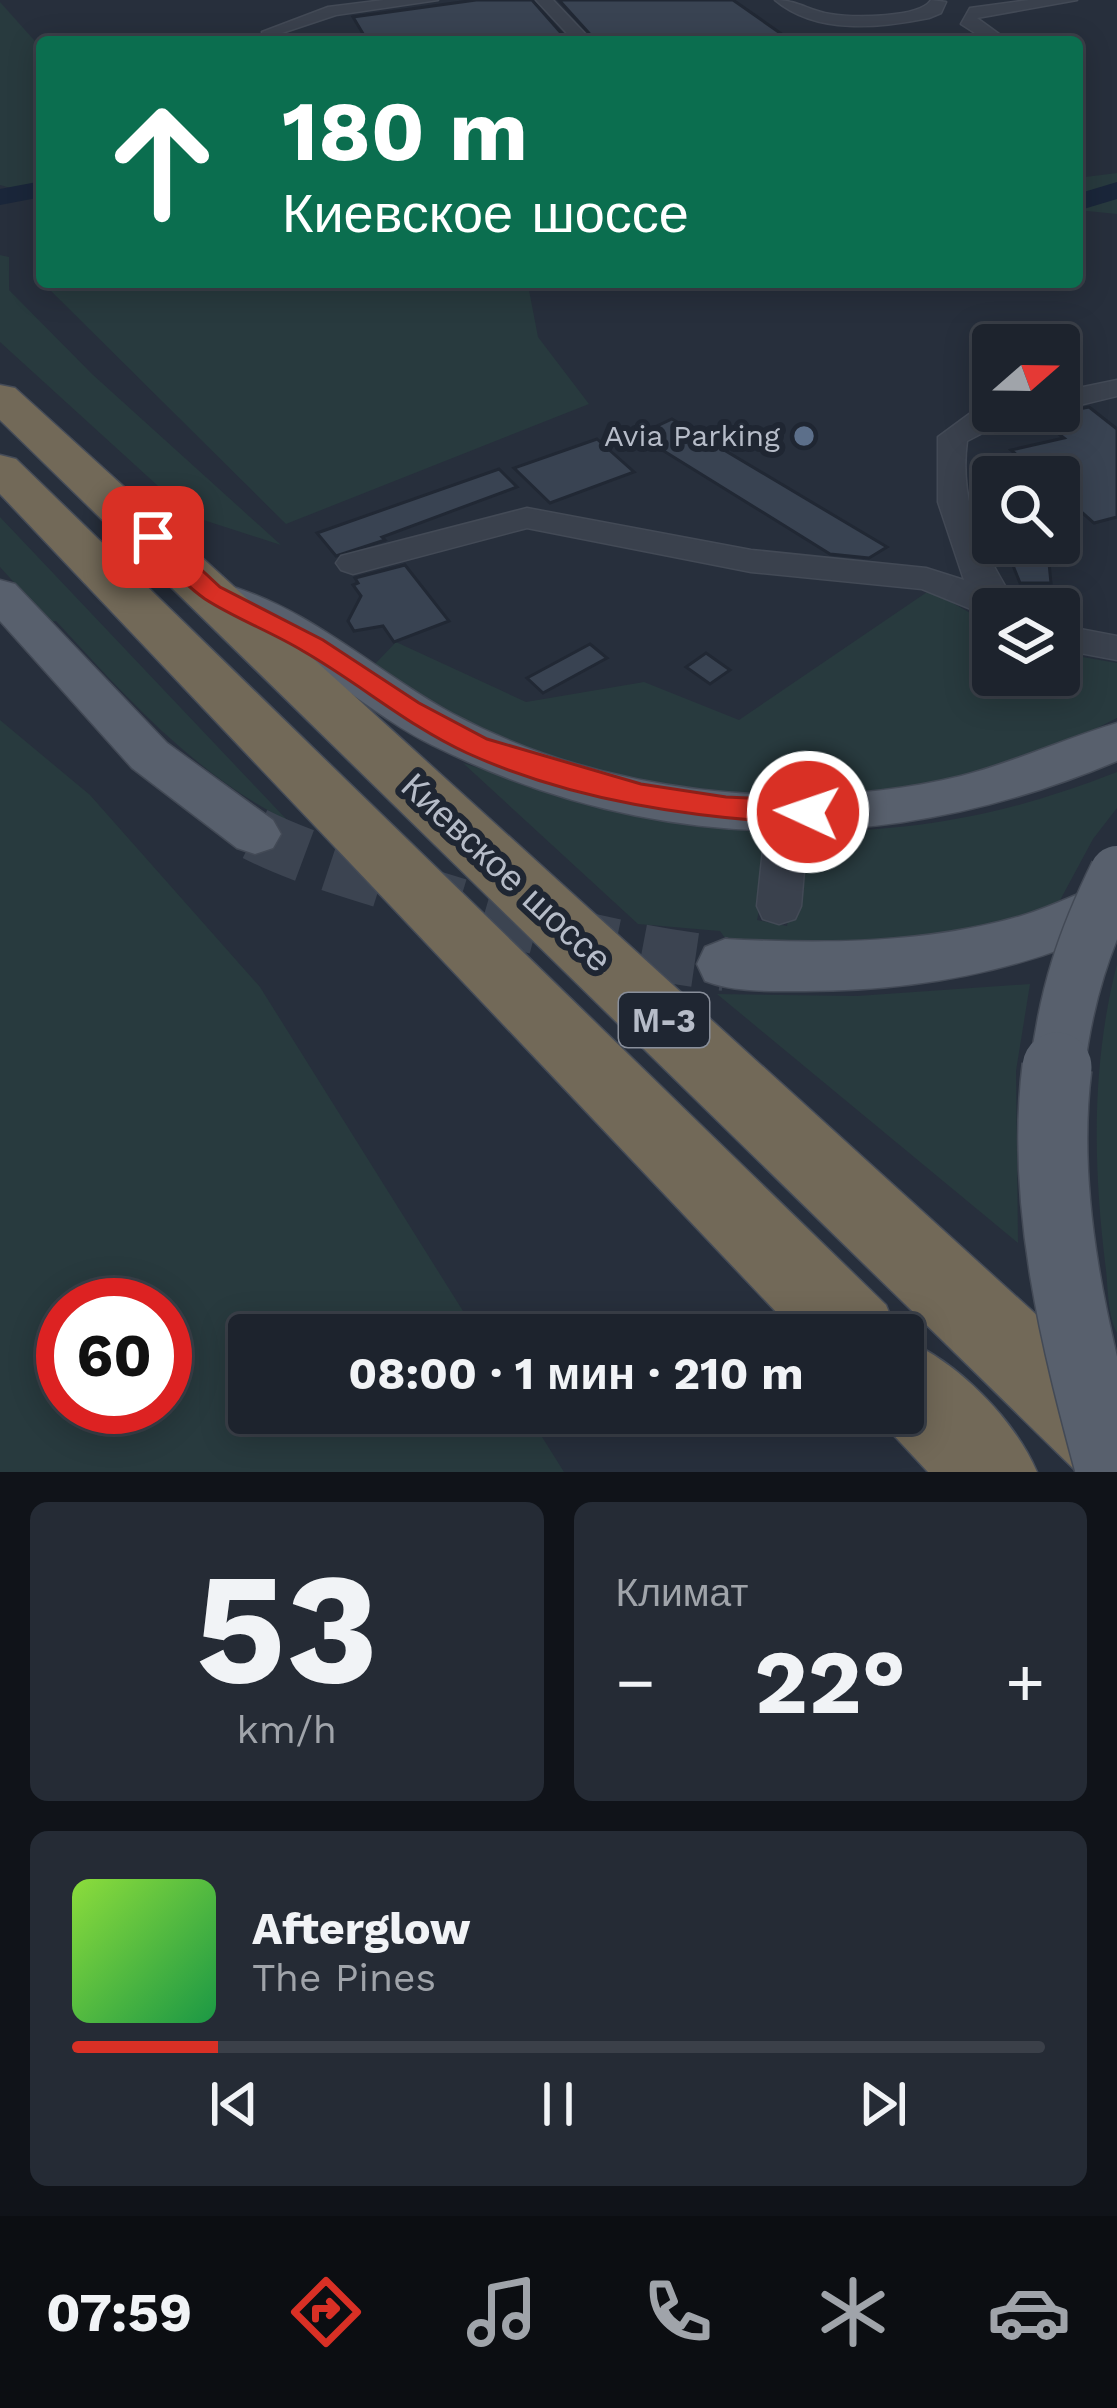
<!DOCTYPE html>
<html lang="ru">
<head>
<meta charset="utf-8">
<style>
  :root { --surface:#1d232d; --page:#252b35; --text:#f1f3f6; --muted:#a0a4aa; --line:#3b4049; --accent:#d93025 }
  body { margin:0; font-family:"Work Sans",sans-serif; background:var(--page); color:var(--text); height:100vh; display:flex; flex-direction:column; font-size:45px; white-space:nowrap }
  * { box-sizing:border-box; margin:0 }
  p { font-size:39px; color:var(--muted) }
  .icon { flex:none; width:66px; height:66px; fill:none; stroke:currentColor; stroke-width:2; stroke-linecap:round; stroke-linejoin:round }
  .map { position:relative; height:1472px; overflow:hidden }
  .sheet { display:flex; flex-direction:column; gap:30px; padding:30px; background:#101319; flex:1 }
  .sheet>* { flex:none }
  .guide { position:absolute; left:36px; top:36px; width:1047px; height:252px; border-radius:12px; box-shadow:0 6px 30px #0003,0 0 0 3px var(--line); background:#0b6e4f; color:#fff; overflow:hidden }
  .needle { width:78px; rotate:70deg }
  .tools { position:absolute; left:972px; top:324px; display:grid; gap:24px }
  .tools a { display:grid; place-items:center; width:108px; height:108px; border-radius:12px; background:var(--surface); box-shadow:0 6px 30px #0003,0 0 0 3px var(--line); font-size:60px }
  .speed { position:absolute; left:36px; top:1278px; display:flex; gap:24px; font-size:60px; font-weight:700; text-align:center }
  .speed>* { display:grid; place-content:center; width:156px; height:156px; border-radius:50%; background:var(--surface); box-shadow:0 6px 30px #0003,0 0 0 3px var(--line); line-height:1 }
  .speed .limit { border:18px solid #d22; background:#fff; color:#111 }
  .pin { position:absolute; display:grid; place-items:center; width:102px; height:102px; color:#fff; margin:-51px; border-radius:24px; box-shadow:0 6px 18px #0006 }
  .me { position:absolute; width:132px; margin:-66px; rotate:273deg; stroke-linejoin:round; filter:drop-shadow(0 0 9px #0008) }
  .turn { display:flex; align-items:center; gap:42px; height:252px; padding:0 48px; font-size:54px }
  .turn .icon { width:156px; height:156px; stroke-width:2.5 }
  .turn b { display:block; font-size:84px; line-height:102px }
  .big { font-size:90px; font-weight:700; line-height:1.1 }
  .sheet .widget { flex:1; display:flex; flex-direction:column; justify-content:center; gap:18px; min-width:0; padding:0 42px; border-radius:18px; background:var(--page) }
  .sheet .dial { align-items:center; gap:0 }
  .dial b { font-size:156px; line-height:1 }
  .song { display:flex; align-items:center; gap:36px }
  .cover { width:144px; height:144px; border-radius:18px; background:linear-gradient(135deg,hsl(90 70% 55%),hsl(140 70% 35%)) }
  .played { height:12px; border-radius:6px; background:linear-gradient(90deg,var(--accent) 15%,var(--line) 15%) }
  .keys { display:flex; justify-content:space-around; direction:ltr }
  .heat { display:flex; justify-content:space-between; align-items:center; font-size:66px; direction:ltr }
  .sheet .tiles { flex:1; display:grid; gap:30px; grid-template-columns:1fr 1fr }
  .widget:last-child { grid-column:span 2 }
  .trip { position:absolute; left:228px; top:1314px; width:696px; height:120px; border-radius:12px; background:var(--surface); box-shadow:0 6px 30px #0003,0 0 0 3px var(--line); font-weight:700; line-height:120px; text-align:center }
  .tab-bar { display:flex; height:192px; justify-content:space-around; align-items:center; background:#0c0e12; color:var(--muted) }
  .tab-bar .icon { width:84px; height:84px }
  .tab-bar .selected { color:var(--accent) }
  .tab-bar b { font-size:54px; color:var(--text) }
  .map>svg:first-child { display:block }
  .green { fill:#283a3e; fill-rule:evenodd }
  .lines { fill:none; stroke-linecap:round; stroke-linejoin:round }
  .river { fill:#1a263a; fill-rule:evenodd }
  .building { fill:#394352; stroke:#212834; stroke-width:3 }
  .major-tunnel { stroke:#3c4451; stroke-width:54; stroke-dasharray:54 27; stroke-linecap:butt }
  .minor-casing { stroke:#434a56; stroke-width:3 }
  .major-casing { stroke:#434a56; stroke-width:3 }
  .highway-casing { stroke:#454c58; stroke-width:3 }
  .minor { fill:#3a414d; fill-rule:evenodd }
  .major { fill:#58606d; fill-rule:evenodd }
  .highway { fill:#726958; fill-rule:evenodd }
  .major-bridge-far1-casing { stroke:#434a56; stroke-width:57; stroke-linecap:butt }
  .major-bridge-casing { stroke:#434a56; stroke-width:72; stroke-linecap:butt }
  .major-bridge-far1 { stroke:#58606d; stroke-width:54 }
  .major-bridge { stroke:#58606d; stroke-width:69 }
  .route { fill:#d93025; stroke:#8d1f18; stroke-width:3 }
  .service-dot { fill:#5c6f8a; stroke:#1f2632; stroke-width:4.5 }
  .labels { text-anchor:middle; stroke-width:12; stroke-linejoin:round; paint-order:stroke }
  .far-poi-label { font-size:30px; fill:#b6bcc8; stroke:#1f2632; text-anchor:end }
  .shield { fill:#1f2632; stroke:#898f9b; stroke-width:3 }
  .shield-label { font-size:33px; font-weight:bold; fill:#b6bcc8 }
  .street-label { font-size:36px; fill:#b6bcc8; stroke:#1f2632 }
</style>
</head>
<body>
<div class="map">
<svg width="1117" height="1472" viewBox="0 0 1117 1472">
  <rect width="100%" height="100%" fill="#272f3c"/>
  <g class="green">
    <path d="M0,2L42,49V197L0,185Z"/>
    <path d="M1117,173V214L1077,210V178Z"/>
    <path d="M0,255L9,257V290L92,374L281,545L191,516L0,342Z"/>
    <path d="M49,282H539L528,285L538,337L589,404L286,524L49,289Z"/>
    <path d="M0,517L288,821C194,774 126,697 56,621L50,622L0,567Z"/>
    <path d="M930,590L993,626V675H1059V653L1117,663V718C1064,745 1006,773 948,785C772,820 517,779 375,664L396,642L526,702L644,682L739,720Z"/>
    <path d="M0,720L90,795L260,987L478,1335H249V1413H527L564,1472H0ZM165,1305V1407H63V1305Z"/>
    <path d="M463,763L608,809L761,831L771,850L757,920L787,926L800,844L811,832C927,830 1009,814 1117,772V808L1093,839L1058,904L983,928L872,944L742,941L725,938L720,931L638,924Z"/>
    <path d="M1117,964V1333C1108,1316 1108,1289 1106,1270C1093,1166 1091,1066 1117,964Z"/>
    <path d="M1030,984L1016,1071L1018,1243L717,994L857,996Z"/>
  </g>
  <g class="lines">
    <g class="river">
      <path d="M42,181V197L0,205V189Z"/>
      <path d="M1117,182V199L1077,211V194Z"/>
    </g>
  </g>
  <g class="building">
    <path d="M476,0H532L569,42H368L353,17Z"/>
    <path d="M559,0H733L793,42H597Z"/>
    <path d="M1089,407L1117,429V517L1094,523L1059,492V477H1042L1011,450L1064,438L1037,417Z"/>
    <path d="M672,419L887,547L869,558L830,554L638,435Z"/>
    <path d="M597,439L634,472L550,503L514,468Z"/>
    <path d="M499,469L517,487L382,537L385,540L336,556L317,533Z"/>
    <path d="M1048,553L1051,583H1020L1010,558Z"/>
    <path d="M405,565L449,621L394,642L383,626L354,631L348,621L361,596L353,585L358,583L355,578Z"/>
    <path d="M590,644L607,658L543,693L527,678Z"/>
    <path d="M706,653L730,670L710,684L686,667Z"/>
  </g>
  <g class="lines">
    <path class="major-tunnel" d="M255,834C296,855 341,868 385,882C497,919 608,950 725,964"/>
    <g class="minor-casing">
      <g id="minor">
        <path d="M384,0H438L336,15L279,34L283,42H265L262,32L328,7Z"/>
        <path d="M536,0H553L593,42H575Z"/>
        <path d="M775,0C797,0 810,11 830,14C853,18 920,18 931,0L946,2L941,13L929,18C879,28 817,35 775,0Z"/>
        <path d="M1029,0H1077L977,18L1010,42H989L961,24L970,8Z"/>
        <path d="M1117,380V396L1059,410V392Z"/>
        <path d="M993,407V411H1025L967,441C958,508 986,555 1019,609H993V618L922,589L751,572L527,528L353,574L341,570L336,563L341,556L527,508L751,550L926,568L964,580L938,502V437L972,412Z"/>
        <path d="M1059,625L1117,636V660L1059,649Z"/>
        <path d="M788,796L803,801L809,812L801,906L795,919L779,924L763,919L757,906L767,812L773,801Z"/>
      </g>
    </g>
    <g class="major-casing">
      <g id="major">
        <path d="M0,580L15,584L167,743L273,820L281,834L273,848L255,854L237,848L132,768L0,621Z"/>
        <path d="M223,584C309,607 377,673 453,714C601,793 798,816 961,776C1015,762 1064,739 1117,723V761C889,857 656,856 432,745C389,724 351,692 311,665C279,643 243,626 208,608L202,598L208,588Z"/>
        <path d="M1117,878V926C1015,974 908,992 796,991C765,991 734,992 705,981L697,964L705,947L725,939C824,944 925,944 1021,916C1054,906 1085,890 1117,878Z"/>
      </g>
    </g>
    <g class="highway-casing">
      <g id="highway">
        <path d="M0,385L15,388L1117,1388V1472H1077L0,420Z"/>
        <path d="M0,455L16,459L886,1305L898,1335H798L0,494Z"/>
        <path d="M903,1339C957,1361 1014,1419 1037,1472H928L873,1413H903Z"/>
      </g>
    </g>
    <use href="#minor" class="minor"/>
    <use href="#major" class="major"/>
    <use href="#highway" class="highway"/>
    <g class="major-bridge-far1-casing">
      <path id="major-bridge-far1" d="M1057,1070C1066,995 1084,940 1117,873"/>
    </g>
    <g class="major-bridge-casing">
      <path id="major-bridge" d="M1057,1067C1040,1203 1076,1342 1111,1472"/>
    </g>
    <use href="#major-bridge-far1" class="major-bridge-far1"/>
    <use href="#major-bridge" class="major-bridge"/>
  </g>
  <path class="route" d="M153,530L161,532L220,587L323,640L419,703L487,739L641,784L726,797L808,801L818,804L822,812L818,820L808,824C693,818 573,801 467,753C408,726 359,683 303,651C272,632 236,619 205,599C183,584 164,561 145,542L142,537Z"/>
  <circle class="service-dot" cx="804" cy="436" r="12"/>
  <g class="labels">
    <g class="far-poi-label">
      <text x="780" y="446">Avia Parking</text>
    </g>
    <rect class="shield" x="619" y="993" width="90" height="54" rx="9"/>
    <g class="shield-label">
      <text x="664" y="1032">М-3</text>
    </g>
    <g class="street-label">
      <text transform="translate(507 872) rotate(43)" y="13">Киевское шоссе</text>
    </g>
  </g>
</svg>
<div class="tools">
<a><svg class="needle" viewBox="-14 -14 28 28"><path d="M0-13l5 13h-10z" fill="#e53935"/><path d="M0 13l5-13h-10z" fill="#a0a4aa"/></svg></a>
<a><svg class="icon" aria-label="search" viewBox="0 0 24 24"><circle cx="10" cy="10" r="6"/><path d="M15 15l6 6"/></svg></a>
<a><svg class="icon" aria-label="layers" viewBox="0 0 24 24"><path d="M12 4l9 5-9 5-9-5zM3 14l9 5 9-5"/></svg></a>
</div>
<div class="speed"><div class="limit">60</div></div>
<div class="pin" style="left:153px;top:537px;background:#d93025"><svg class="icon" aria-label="arrive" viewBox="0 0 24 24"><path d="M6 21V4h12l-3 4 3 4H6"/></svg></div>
<svg class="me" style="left:808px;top:812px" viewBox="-20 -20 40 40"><circle r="17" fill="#d93025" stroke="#fff" stroke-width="3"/><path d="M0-11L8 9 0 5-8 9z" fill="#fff"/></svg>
<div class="trip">08:00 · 1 мин · 210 m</div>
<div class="guide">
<div class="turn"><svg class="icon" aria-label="ahead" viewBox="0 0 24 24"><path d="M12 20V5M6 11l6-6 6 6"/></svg><div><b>180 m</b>Киевское шоссе</div></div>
</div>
</div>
<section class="sheet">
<div class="tiles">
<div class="widget dial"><b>53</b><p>km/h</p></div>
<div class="widget"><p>Климат</p>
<div class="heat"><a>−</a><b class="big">22°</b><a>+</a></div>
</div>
<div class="widget">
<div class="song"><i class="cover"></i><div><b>Afterglow</b><p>The Pines</p></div></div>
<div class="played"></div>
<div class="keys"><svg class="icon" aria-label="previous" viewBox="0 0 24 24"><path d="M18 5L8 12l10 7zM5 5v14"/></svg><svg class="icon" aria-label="pause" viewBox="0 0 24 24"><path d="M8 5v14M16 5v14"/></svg><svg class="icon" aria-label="next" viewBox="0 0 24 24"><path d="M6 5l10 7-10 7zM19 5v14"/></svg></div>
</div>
</div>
</section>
<nav class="tab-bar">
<b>07:59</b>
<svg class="icon selected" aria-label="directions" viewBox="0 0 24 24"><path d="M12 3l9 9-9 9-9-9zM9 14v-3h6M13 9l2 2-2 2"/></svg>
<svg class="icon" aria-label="music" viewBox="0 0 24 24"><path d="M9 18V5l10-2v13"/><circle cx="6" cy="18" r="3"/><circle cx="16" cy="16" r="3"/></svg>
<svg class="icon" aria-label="phone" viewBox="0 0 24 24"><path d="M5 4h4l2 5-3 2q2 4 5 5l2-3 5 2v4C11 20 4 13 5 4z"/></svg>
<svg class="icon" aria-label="climate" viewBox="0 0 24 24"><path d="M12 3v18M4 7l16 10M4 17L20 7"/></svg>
<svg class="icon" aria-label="car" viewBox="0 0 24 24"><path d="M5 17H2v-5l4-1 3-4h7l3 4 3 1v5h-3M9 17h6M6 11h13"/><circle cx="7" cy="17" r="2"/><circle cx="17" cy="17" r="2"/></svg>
</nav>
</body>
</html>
